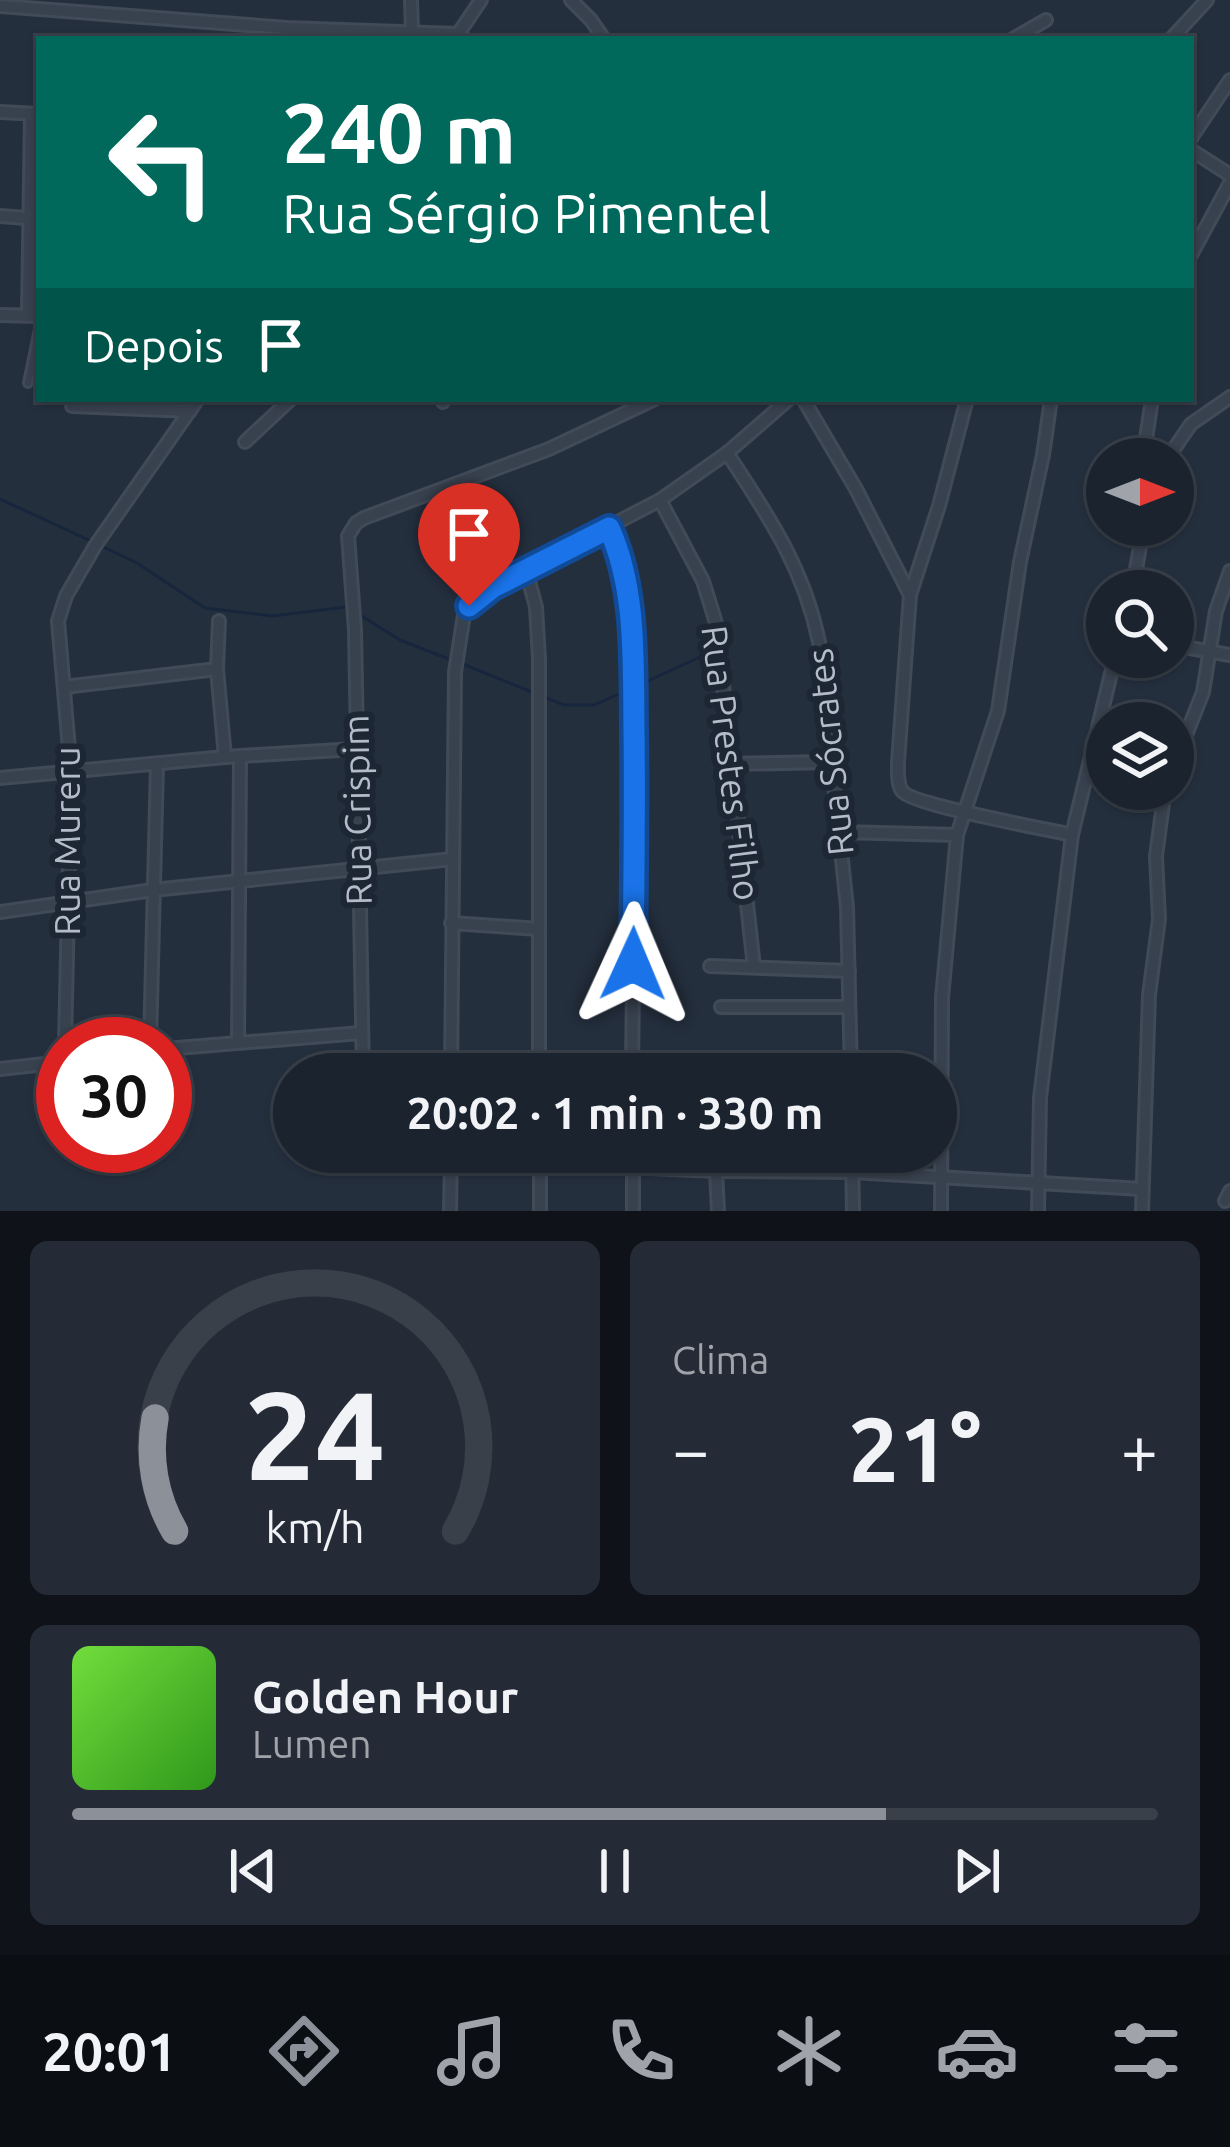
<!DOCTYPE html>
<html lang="pt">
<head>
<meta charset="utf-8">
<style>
  :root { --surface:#1b232e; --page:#242b36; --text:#f1f3f6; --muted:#a0a4aa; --line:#39404a; --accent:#8c9099 }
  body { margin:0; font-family:Ubuntu,sans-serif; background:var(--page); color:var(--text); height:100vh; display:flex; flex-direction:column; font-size:45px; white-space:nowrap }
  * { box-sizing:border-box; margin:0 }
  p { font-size:39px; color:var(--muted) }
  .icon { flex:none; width:66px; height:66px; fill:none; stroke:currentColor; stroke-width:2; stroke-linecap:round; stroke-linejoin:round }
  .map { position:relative; height:1211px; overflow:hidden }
  .details { display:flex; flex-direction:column; gap:30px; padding:30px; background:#0f1319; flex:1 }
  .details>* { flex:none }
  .hud { position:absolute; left:36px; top:36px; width:1158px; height:366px; border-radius:0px; box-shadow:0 3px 9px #0004,0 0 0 3px var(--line); background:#00695c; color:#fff; overflow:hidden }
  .needle { width:78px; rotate:90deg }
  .fabs { position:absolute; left:1086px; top:438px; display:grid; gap:24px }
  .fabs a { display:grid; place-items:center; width:108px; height:108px; border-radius:50%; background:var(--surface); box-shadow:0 3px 9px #0004,0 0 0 3px var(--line); font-size:60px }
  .speed { position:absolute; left:36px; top:1017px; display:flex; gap:24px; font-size:60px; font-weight:700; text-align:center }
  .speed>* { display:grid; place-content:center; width:156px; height:156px; border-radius:50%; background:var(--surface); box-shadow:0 3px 9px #0004,0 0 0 3px var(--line); line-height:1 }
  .speed .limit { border:18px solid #d22; background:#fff; color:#111 }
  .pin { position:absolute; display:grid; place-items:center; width:102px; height:102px; color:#fff; margin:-123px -51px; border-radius:50% 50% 50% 0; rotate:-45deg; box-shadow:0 0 12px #0007 }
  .pin .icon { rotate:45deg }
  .me { position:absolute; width:132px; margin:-66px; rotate:1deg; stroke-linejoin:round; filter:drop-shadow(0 0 9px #0008) }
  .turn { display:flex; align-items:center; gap:42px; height:252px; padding:0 48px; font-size:54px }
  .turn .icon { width:156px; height:156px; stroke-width:2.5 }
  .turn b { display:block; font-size:84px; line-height:102px }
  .then { display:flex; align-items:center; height:114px; padding:0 48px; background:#0003; gap:24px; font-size:45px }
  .big { font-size:90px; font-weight:600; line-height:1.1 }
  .details .card { flex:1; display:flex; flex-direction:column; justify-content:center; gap:18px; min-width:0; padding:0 42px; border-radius:18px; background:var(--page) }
  .details .dial { align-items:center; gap:0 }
  .dial svg { height:312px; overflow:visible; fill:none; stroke:var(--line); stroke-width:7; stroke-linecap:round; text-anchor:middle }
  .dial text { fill:var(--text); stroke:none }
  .song { display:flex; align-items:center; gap:36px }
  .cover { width:144px; height:144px; border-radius:18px; background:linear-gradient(135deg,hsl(100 70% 55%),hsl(110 70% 35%)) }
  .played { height:12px; border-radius:6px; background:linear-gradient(90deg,var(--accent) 75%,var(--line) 75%) }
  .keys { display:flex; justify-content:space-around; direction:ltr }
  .heat { display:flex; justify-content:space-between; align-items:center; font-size:66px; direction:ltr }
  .details .tiles { flex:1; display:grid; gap:30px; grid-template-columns:1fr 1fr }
  .card:last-child { grid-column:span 2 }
  .trip { position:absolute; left:273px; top:1053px; width:684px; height:120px; border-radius:60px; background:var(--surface); box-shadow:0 3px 9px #0004,0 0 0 3px var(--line); font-weight:600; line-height:120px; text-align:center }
  .dock { display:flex; height:192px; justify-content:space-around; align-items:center; background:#0b0e12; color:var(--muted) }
  .dock .icon { width:84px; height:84px }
  .dock .selected { color:var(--accent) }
  .dock b { font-size:54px; color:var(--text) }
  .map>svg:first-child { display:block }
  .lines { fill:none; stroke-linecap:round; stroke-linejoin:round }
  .stream { stroke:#17263c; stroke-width:3 }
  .service-casing { stroke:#414a57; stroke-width:12 }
  .minor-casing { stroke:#414a57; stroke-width:16 }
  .service { stroke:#38414e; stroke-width:6 }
  .minor { stroke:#38414e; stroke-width:10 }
  .route-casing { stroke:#114b97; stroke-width:30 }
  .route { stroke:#1a73e8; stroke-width:21 }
  .labels { text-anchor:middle; stroke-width:12; stroke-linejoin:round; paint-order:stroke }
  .street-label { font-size:36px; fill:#b4bcc9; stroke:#1d2633 }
</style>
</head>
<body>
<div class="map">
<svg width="1230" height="1211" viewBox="0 0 1230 1211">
  <rect width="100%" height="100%" fill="#242f3e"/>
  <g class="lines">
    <g class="stream">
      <path d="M0,499L91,541"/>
      <path d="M99,545L137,563L205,608L272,616L347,607"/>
      <path d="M360,615L400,640L454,661"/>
      <path d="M463,664L564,705H594L628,690"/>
      <path d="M637,686L700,657"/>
    </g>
    <g class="service-casing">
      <path id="service" d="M28,383L39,329"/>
    </g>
    <g class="minor-casing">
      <g id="minor">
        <path d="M411,0L412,32"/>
        <path d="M571,0L591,20L604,39"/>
        <path d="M0,6L287,28L457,34L465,39"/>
        <path d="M456,37L481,0"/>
        <path d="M1013,39L1046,20"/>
        <path d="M1171,39L1207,0"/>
        <path d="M0,112L39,114"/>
        <path d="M1191,138L1230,80"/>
        <path d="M1191,150L1230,175"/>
        <path d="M0,216L39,219"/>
        <path d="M1191,255L1230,183"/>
        <path d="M28,314L31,114"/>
        <path d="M0,315L39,316"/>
        <path d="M442,399L443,402"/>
        <path d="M803,399L856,489L910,595"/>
        <path d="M967,399L939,506L910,595L898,762C898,771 897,784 902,791C912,805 1046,829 1072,835"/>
        <path d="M72,406L190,411"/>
        <path d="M245,442L291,399"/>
        <path d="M727,453C768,515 804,568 819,642L847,907L851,1074"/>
        <path d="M1143,459L1152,399"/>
        <path d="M1167,459L1191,424L1230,397"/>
        <path d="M660,500L703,581L716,623L754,967"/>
        <path d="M609,528C640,597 634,680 634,754C635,860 633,967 632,1074"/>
        <path d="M526,570L536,607L539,659V1074"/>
        <path d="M1132,591L1144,525"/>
        <path d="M219,621L217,669L225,757"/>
        <path d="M1173,645L1230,655"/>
        <path d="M64,687L217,669"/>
        <path d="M731,764L830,762"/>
        <path d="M1173,768L1203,692L1216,611L1230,571"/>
        <path d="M0,778L225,757L355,749"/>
        <path d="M840,832L957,835"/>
        <path d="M0,912L153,890L453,859"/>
        <path d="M451,923L539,929"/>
        <path d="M710,966L849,971"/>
        <path d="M721,1007H849"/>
        <path d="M238,1043L240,757"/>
        <path d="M65,1044L71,772L58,621L66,596L95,546L198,399"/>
        <path d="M150,1044L157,765"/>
        <path d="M165,1049L361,1033"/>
        <path d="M0,1069L63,1062"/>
        <path d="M363,1074L355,630L348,536L356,523L364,518L549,449L655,399"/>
        <path d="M451,1074L455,672L464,615L469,606L493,587L660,500L727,453L789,399"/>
        <path d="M540,1152V1211"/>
        <path d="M633,1152V1211"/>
        <path d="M852,1152L853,1211"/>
        <path d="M451,1162L540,1163L716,1171L852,1172L1142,1189"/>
        <path d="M716,1171L718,1211"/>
        <path d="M1225,1201L1230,1191"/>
        <path d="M450,1211L451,1152"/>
        <path d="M941,1211L942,998L957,835L998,711L1020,562L1043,455L1051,399"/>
        <path d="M1038,1211L1040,1098L1072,835L1115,657"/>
        <path d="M1142,1211L1149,995L1159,919L1156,856L1165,789"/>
      </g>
    </g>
    <use href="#service" class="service"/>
    <use href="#minor" class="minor"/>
  </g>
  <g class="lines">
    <g class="route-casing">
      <path id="route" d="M469,606L493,587L609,528C637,590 633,663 634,730C635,808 634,886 633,964"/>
    </g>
    <use href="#route" class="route"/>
  </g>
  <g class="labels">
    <g class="street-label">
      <text transform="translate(830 752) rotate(-96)" y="13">Rua Sócrates</text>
      <text transform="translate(731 763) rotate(83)" y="13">Rua Prestes Filho</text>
      <text transform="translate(357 810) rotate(-91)" y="13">Rua Crispim</text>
      <text transform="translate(67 841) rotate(-90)" y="13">Rua Mureru</text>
    </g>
  </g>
</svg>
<div class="fabs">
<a><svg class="needle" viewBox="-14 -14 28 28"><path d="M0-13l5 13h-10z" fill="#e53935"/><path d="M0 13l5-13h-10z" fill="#a0a4aa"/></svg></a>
<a><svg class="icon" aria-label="search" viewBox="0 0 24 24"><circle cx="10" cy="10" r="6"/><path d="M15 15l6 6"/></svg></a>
<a><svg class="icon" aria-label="layers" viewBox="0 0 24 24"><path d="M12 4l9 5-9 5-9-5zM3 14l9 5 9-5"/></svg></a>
</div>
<div class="speed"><div class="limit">30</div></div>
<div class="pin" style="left:469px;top:606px;background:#d93025"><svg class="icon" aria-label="arrive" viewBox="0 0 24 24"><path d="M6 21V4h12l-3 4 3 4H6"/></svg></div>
<svg class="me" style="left:633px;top:964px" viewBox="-20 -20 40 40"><path d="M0-17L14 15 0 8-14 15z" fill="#1a73e8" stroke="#fff" stroke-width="4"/></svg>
<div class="trip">20:02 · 1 min · 330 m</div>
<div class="hud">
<div class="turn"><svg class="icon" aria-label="left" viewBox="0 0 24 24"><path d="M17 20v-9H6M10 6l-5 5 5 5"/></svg><div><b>240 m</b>Rua Sérgio Pimentel</div></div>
<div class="then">Depois<svg class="icon" aria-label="arrive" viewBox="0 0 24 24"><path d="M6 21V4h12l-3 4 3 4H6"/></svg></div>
</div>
</div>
<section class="details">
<div class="tiles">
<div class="card dial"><svg viewBox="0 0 100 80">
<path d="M14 69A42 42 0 1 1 86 69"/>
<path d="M14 69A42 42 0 0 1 9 40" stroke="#8c9099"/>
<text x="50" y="56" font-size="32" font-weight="700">24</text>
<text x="50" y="72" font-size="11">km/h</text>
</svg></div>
<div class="card"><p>Clima</p>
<div class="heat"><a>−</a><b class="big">21°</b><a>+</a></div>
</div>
<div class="card">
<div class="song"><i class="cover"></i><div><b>Golden Hour</b><p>Lumen</p></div></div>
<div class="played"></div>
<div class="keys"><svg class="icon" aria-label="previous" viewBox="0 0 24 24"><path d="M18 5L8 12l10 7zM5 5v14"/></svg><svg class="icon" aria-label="pause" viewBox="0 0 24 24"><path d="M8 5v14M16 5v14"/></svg><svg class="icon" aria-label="next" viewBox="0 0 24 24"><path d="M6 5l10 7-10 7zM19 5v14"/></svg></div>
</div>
</div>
</section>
<nav class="dock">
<b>20:01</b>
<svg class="icon selected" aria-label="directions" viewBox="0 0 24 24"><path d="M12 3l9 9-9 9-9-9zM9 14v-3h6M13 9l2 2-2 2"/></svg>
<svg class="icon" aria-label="music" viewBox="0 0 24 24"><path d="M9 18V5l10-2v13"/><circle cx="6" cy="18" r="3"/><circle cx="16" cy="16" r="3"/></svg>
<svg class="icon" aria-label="phone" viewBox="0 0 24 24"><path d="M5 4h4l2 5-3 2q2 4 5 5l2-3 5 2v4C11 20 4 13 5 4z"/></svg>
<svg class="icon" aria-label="climate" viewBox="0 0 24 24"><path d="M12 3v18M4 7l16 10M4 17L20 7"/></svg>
<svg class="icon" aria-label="car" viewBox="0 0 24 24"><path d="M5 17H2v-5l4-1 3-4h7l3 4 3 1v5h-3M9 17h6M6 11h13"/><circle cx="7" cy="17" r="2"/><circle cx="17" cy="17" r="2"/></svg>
<svg class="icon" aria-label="filters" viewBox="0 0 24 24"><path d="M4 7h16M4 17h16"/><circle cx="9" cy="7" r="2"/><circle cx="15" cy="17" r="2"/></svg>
</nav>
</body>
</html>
